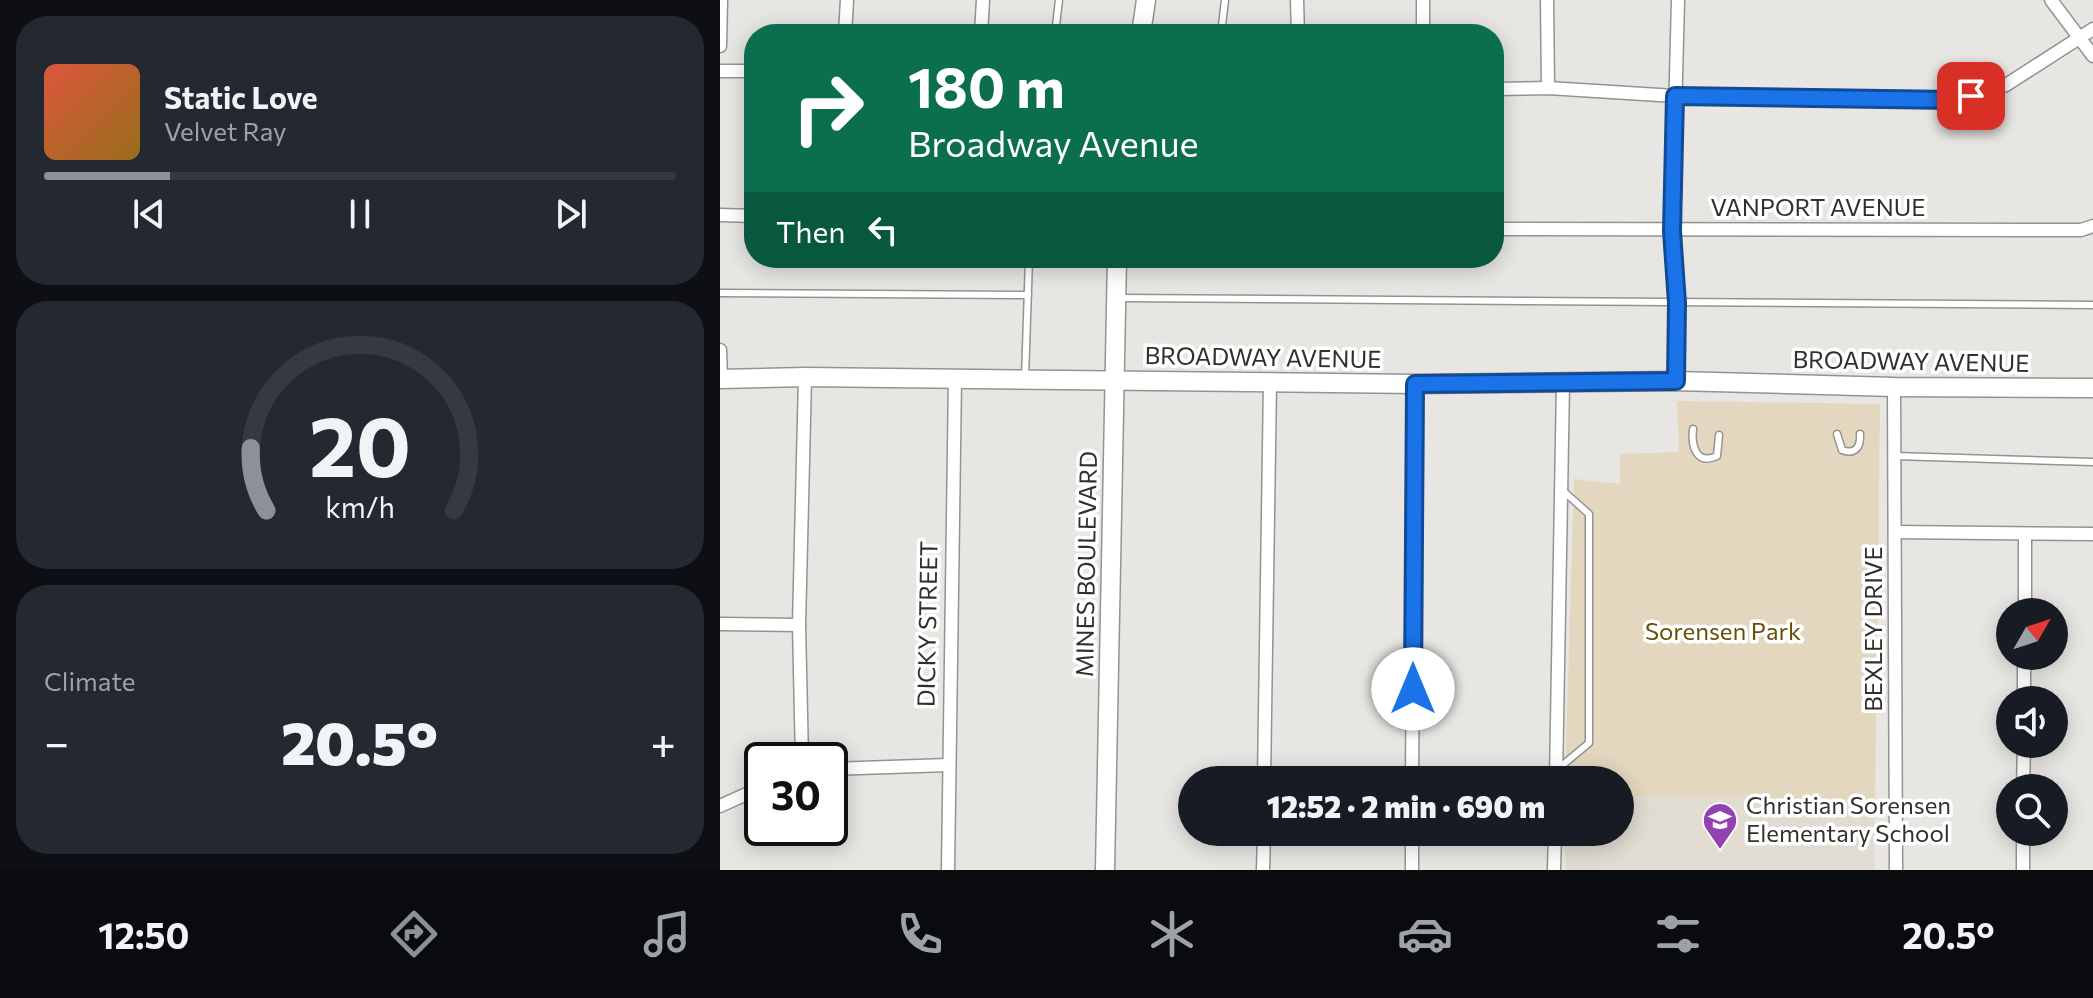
<!DOCTYPE html>
<html lang="en">
<head>
<meta charset="utf-8">
<style>
  :root { --surface:#171b24; --page:#242831; --text:#f1f3f6; --muted:#9ea1a6; --line:#363941; --accent:#8c9099 }
  body { margin:0; font-family:Commissioner,sans-serif; background:var(--page); color:var(--text); height:100vh; display:flex; flex-direction:column; font-size:30px; white-space:nowrap }
  * { box-sizing:border-box; margin:0 }
  p { font-size:26px; color:var(--muted) }
  .icon { flex:none; width:44px; height:44px; fill:none; stroke:currentColor; stroke-width:2; stroke-linecap:round; stroke-linejoin:round }
  .map { position:relative; flex:1; overflow:hidden }
  .sheet { display:flex; flex-direction:column; gap:16px; padding:16px; background:#0d0f14; width:720px }
  .sheet>* { flex:none }
  .banner { position:absolute; left:24px; top:24px; width:760px; height:244px; border-radius:32px; box-shadow:0 4px 20px #0003; background:#0b6e4f; color:#fff; overflow:hidden }
  .needle { width:52px; rotate:51deg }
  .buttons { position:absolute; left:1276px; top:598px; display:grid; gap:16px }
  .buttons a { display:grid; place-items:center; width:72px; height:72px; border-radius:50%; background:var(--surface); box-shadow:0 4px 20px #0003; font-size:40px }
  .speed { position:absolute; left:24px; top:742px; display:flex; gap:16px; font-size:40px; font-weight:700; text-align:center }
  .speed>* { display:grid; place-content:center; width:104px; height:104px; border-radius:50%; background:var(--surface); box-shadow:0 4px 20px #0003; line-height:1 }
  .speed .limit { border:4px solid #111; border-radius:12px; background:#fff; color:#111 }
  .pin { position:absolute; display:grid; place-items:center; width:68px; height:68px; color:#fff; margin:-34px; border-radius:16px; box-shadow:0 4px 12px #0006 }
  .me { position:absolute; width:88px; margin:-44px; rotate:0deg; stroke-linejoin:round; filter:drop-shadow(0 0 6px #0008) }
  .turn { display:flex; align-items:center; gap:28px; height:168px; padding:0 32px; font-size:36px }
  .turn .icon { width:104px; height:104px; stroke-width:2.5 }
  .turn b { display:block; font-size:56px; line-height:68px }
  .then { display:flex; align-items:center; height:76px; padding:0 32px; background:#0003; gap:16px; font-size:30px }
  .big { font-size:60px; font-weight:800; line-height:1.1 }
  .sheet .tile { flex:1; display:flex; flex-direction:column; justify-content:center; gap:12px; min-width:0; padding:0 28px; border-radius:32px; background:var(--page) }
  .sheet .dial { align-items:center; gap:0 }
  .dial svg { height:208px; overflow:visible; fill:none; stroke:var(--line); stroke-width:7; stroke-linecap:round; text-anchor:middle }
  .dial text { fill:var(--text); stroke:none }
  .song { display:flex; align-items:center; gap:24px }
  .cover { width:96px; height:96px; border-radius:12px; background:linear-gradient(135deg,hsl(10 70% 55%),hsl(40 70% 35%)) }
  .played { height:8px; border-radius:4px; background:linear-gradient(90deg,var(--accent) 20%,var(--line) 20%) }
  .keys { display:flex; justify-content:space-around; direction:ltr }
  .heat { display:flex; justify-content:space-between; align-items:center; font-size:44px; direction:ltr }
  .trip { position:absolute; left:458px; top:766px; width:456px; height:80px; border-radius:40px; background:var(--surface); box-shadow:0 4px 20px #0003; font-weight:800; line-height:80px; text-align:center }
  .tab-bar { display:flex; height:128px; justify-content:space-around; align-items:center; background:#090b0e; color:var(--muted) }
  .tab-bar .icon { width:56px; height:56px }
  .tab-bar .active { color:var(--accent) }
  .tab-bar b { font-size:36px; color:var(--text) }
  main { display:flex; flex:1; min-height:0 }
  .map>svg:first-child { display:block }
  .built { fill:#e1dcd2 }
  .green { fill:#e3d7bf }
  .lines { fill:none; stroke-linecap:round; stroke-linejoin:round }
  .lane-casing { stroke:#959390; stroke-width:9 }
  .street-casing { stroke:#959390; stroke-width:15 }
  .secondary-casing { stroke:#959390; stroke-width:21 }
  .lane { stroke:#fff; stroke-width:6 }
  .street { stroke:#fff; stroke-width:12 }
  .secondary { stroke:#fff; stroke-width:18 }
  .route-casing { stroke:#114b97; stroke-width:20 }
  .route { stroke:#1a73e8; stroke-width:14 }
  .labels { text-anchor:middle; stroke-width:7; stroke-linejoin:round; paint-order:stroke }
  .street-label { font-size:24px; fill:#31302f; stroke:#fff }
  .park-label { font-size:24px; fill:#694e06; stroke:#fff }
  .poi-label { font-size:24px; fill:#31302f; stroke:#fff; text-anchor:start }
</style>
</head>
<body>
<main>
<section class="sheet">
<div class="tile">
<div class="song"><i class="cover"></i><div><b>Static Love</b><p>Velvet Ray</p></div></div>
<div class="played"></div>
<div class="keys"><svg class="icon" aria-label="previous" viewBox="0 0 24 24"><path d="M18 5L8 12l10 7zM5 5v14"/></svg><svg class="icon" aria-label="pause" viewBox="0 0 24 24"><path d="M8 5v14M16 5v14"/></svg><svg class="icon" aria-label="next" viewBox="0 0 24 24"><path d="M6 5l10 7-10 7zM19 5v14"/></svg></div>
</div>
<div class="tile dial"><svg viewBox="0 0 100 80">
<path d="M14 69A42 42 0 1 1 86 69"/>
<path d="M14 69A42 42 0 0 1 8 45" stroke="#8c9099"/>
<text x="50" y="56" font-size="32" font-weight="700">20</text>
<text x="50" y="72" font-size="11">km/h</text>
</svg></div>
<div class="tile"><p>Climate</p>
<div class="heat"><a>−</a><b class="big">20.5°</b><a>+</a></div>
</div>
</section>
<div class="map">
<svg width="1373" height="870" viewBox="0 0 1373 870">
  <rect width="100%" height="100%" fill="#e8e6e3"/>
  <path class="built" d="M900,796L1155,800L1154,870H846L845,832H900Z"/>
  <path class="green" d="M957,401L1160,404L1155,800L900,796V780H845L854,479L900,484V454L959,452Z"/>
  <g class="lines">
    <g class="lane-casing">
      <g id="lane">
        <path d="M335,34L339,0"/>
        <path d="M501,34L505,0"/>
        <path d="M0,293L308,295"/>
        <path d="M399,298L1373,305"/>
        <path d="M305,378L309,258"/>
        <path d="M973,429C971,445 976,466 997,456L999,435"/>
        <path d="M1117,434L1122,450C1135,455 1141,447 1140,434"/>
        <path d="M1175,456L1373,462"/>
        <path d="M839,768L869,743V514L841,489"/>
      </g>
    </g>
    <g class="street-casing">
      <g id="street">
        <path d="M577,0L578,34"/>
        <path d="M827,0L828,88"/>
        <path d="M1331,0L1373,56"/>
        <path d="M125,34L127,0"/>
        <path d="M261,34L263,0"/>
        <path d="M703,34V0"/>
        <path d="M0,46L1,0"/>
        <path d="M0,71H34"/>
        <path d="M774,89L828,88L955,96L1234,100L1286,85L1373,29"/>
        <path d="M0,215L34,216"/>
        <path d="M774,229L1361,230L1373,226"/>
        <path d="M0,350L1,379"/>
        <path d="M956,381L957,303L952,231L958,0"/>
        <path d="M1174,387L1176,870"/>
        <path d="M1176,532L1373,534"/>
        <path d="M1305,612V535"/>
        <path d="M0,624L79,625"/>
        <path d="M1304,700V656"/>
        <path d="M82,760L79,625L85,377"/>
        <path d="M110,769L228,765"/>
        <path d="M544,780L550,382"/>
        <path d="M692,780L695,384"/>
        <path d="M836,780L843,383"/>
        <path d="M1303,788L1304,744"/>
        <path d="M0,806L42,787"/>
        <path d="M228,870L235,378"/>
        <path d="M543,870L544,832"/>
        <path d="M692,870V832"/>
        <path d="M834,870L835,832"/>
        <path d="M1303,870V832"/>
      </g>
    </g>
    <g class="secondary-casing">
      <g id="secondary">
        <path d="M421,34L426,0"/>
        <path d="M0,379L85,377L695,384L956,381L1174,387L1373,388"/>
        <path d="M385,870L397,258"/>
      </g>
    </g>
    <use href="#lane" class="lane"/>
    <use href="#street" class="street"/>
    <use href="#secondary" class="secondary"/>
  </g>
  <g class="lines">
    <g class="route-casing">
      <path id="route" d="M693,689L695,384L956,381L957,303L952,231L955,96L1234,100L1251,96"/>
    </g>
    <use href="#route" class="route"/>
  </g>
  <defs>
    <g id="school-pin" transform="scale(1.8)"><path d="M0 17L-7.5 6A9.5 9.5 0 1 1 7.5 6Z" fill="#9242b2" stroke="#fff"/><path d="M0-5L7-2L0 1L-7-2ZM-4 1L0 2.5L4 1V4Q0 6-4 4Z" fill="#fff"/></g>
  </defs>
  <g fill-rule="evenodd">
    <use href="#school-pin" x="1000" y="820"/>
  </g>
  <g class="labels">
    <g class="street-label">
      <text x="1098" y="216">VANPORT AVENUE</text>
      <text transform="translate(543 358) rotate(1)" y="8">BROADWAY AVENUE</text>
      <text transform="translate(1191 362) rotate(1)" y="8">BROADWAY AVENUE</text>
      <text transform="translate(367 564) rotate(-89)" y="8">MINES BOULEVARD</text>
      <text transform="translate(208 624) rotate(-89)" y="8">DICKY STREET</text>
      <text transform="translate(1154 629) rotate(-90)" y="8">BEXLEY DRIVE</text>
    </g>
    <g class="park-label">
      <text x="1003" y="640">Sorensen Park</text>
    </g>
    <g class="poi-label">
      <text x="1026" y="814">Christian Sorensen<tspan x="1026" dy="28">Elementary School</tspan></text>
    </g>
  </g>
</svg>
<div class="buttons">
<a><svg class="needle" viewBox="-14 -14 28 28"><path d="M0-13l5 13h-10z" fill="#e53935"/><path d="M0 13l5-13h-10z" fill="#9ea1a6"/></svg></a>
<a><svg class="icon" aria-label="sound" viewBox="0 0 24 24"><path d="M4 9h4l5-4v14l-5-4H4zM17 9q2 3 0 6"/></svg></a>
<a><svg class="icon" aria-label="search" viewBox="0 0 24 24"><circle cx="10" cy="10" r="6"/><path d="M15 15l6 6"/></svg></a>
</div>
<div class="speed"><div class="limit">30</div></div>
<div class="pin" style="left:1251px;top:96px;background:#d93025"><svg class="icon" aria-label="arrive" viewBox="0 0 24 24"><path d="M6 21V4h12l-3 4 3 4H6"/></svg></div>
<svg class="me" style="left:693px;top:689px" viewBox="-20 -20 40 40"><circle r="19" fill="#fff"/><path d="M0-13L10 11 0 6-10 11z" fill="#1a73e8"/></svg>
<div class="trip">12:52 · 2 min · 690 m</div>
<div class="banner">
<div class="turn"><svg class="icon" aria-label="right" viewBox="0 0 24 24"><path d="M7 20v-9h11M14 6l5 5-5 5"/></svg><div><b>180 m</b>Broadway Avenue</div></div>
<div class="then">Then<svg class="icon" aria-label="left" viewBox="0 0 24 24"><path d="M17 20v-9H6M10 6l-5 5 5 5"/></svg></div>
</div>
</div>
</main>
<nav class="tab-bar">
<b>12:50</b>
<svg class="icon active" aria-label="directions" viewBox="0 0 24 24"><path d="M12 3l9 9-9 9-9-9zM9 14v-3h6M13 9l2 2-2 2"/></svg>
<svg class="icon" aria-label="music" viewBox="0 0 24 24"><path d="M9 18V5l10-2v13"/><circle cx="6" cy="18" r="3"/><circle cx="16" cy="16" r="3"/></svg>
<svg class="icon" aria-label="phone" viewBox="0 0 24 24"><path d="M5 4h4l2 5-3 2q2 4 5 5l2-3 5 2v4C11 20 4 13 5 4z"/></svg>
<svg class="icon" aria-label="climate" viewBox="0 0 24 24"><path d="M12 3v18M4 7l16 10M4 17L20 7"/></svg>
<svg class="icon" aria-label="car" viewBox="0 0 24 24"><path d="M5 17H2v-5l4-1 3-4h7l3 4 3 1v5h-3M9 17h6M6 11h13"/><circle cx="7" cy="17" r="2"/><circle cx="17" cy="17" r="2"/></svg>
<svg class="icon" aria-label="filters" viewBox="0 0 24 24"><path d="M4 7h16M4 17h16"/><circle cx="9" cy="7" r="2"/><circle cx="15" cy="17" r="2"/></svg>
<b>20.5°</b>
</nav>
</body>
</html>
